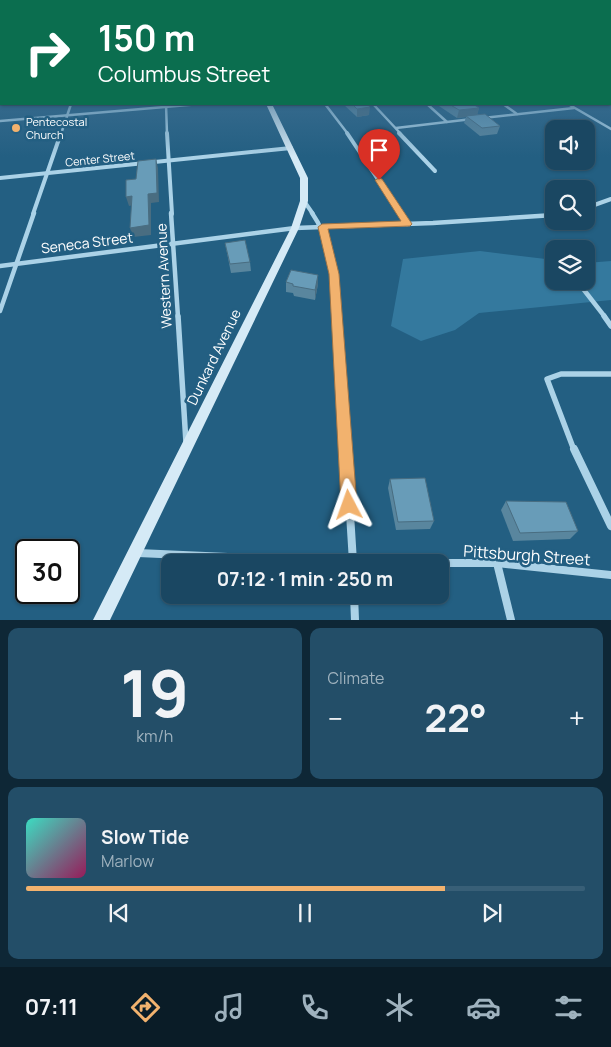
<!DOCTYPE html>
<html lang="en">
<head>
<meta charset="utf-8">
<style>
  :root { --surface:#1a4762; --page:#234e68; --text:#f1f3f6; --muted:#9fb2be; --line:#385f77; --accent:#f2b26e }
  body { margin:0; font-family:Manrope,sans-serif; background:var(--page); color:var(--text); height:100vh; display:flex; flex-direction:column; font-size:19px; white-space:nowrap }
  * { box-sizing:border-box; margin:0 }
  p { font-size:16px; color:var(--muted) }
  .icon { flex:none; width:28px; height:28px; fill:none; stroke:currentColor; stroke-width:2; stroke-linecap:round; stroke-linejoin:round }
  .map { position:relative; height:620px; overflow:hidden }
  .panel { display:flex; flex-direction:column; gap:8px; padding:8px; background:#0e2736; flex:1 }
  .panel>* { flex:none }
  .top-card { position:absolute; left:0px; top:0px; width:611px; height:105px; box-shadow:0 1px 4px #0004,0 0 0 1px var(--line); background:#0b6e4f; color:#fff; overflow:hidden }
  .buttons { position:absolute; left:545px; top:120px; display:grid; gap:10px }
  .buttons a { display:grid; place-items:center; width:50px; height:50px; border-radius:10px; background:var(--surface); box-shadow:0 1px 4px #0004,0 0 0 1px var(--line); font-size:25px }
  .speed { position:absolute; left:15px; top:539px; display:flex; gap:10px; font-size:25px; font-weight:700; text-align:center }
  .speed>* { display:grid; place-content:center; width:65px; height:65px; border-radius:50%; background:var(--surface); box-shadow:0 1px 4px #0004,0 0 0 1px var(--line); line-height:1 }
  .speed .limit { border:2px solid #111; border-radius:8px; background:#fff; color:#111 }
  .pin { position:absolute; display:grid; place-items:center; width:42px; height:42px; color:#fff; margin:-51px -21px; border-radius:50% 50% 50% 0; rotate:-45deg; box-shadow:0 0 5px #0007 }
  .pin .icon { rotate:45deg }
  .me { position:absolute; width:55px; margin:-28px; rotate:356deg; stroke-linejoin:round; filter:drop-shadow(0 0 4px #0008) }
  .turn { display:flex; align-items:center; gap:18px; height:105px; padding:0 15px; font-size:22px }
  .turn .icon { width:65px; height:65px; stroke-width:2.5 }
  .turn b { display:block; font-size:35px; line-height:42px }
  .big { font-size:38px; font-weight:700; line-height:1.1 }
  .panel .tile { flex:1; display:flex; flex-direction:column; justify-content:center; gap:8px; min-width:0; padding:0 18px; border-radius:10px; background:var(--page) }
  .panel .dial { align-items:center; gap:0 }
  .dial b { font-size:65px; line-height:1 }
  .song { display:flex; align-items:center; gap:15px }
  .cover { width:60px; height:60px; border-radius:8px; background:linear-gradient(135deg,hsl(170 70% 55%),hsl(330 70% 35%)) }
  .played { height:5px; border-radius:2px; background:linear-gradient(90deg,var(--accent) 75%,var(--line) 75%) }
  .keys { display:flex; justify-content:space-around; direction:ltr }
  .heat { display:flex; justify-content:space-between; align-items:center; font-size:28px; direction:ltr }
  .panel .tiles { flex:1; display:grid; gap:8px; grid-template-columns:1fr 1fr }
  .tile:last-child { grid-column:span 2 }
  .trip { position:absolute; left:161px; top:554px; width:288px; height:50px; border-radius:10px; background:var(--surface); box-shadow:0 1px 4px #0004,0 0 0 1px var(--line); font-weight:700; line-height:50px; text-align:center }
  .tabs { display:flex; height:80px; justify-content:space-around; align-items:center; background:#0a1c27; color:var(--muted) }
  .tabs .icon { width:35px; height:35px }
  .tabs .selected { color:var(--accent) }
  .tabs b { font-size:22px; color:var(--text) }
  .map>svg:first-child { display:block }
  .green { fill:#34799e }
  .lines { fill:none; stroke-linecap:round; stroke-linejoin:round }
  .street-far4 { stroke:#abd2e7; stroke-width:2.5 }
  .street-far3 { stroke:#abd2e7; stroke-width:4 }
  .street-far2 { stroke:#abd2e7; stroke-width:4.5 }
  .street-far1 { stroke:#abd2e7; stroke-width:5.5 }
  .street { stroke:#abd2e7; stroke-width:8 }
  .secondary { fill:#d5eaf6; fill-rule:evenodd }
  .wall { fill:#59869e }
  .shaded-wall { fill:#496d81 }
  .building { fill:#689cb8; stroke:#496d81 }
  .route { fill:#f2b26e; stroke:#9d7448 }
  .poi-dot { fill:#f2b26e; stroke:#235f82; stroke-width:2 }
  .labels { text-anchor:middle; stroke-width:5; stroke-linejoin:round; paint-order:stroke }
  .far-poi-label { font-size:11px; fill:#fff; stroke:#235f82; text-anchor:start }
  .far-street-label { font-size:11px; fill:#fff; stroke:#235f82 }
  .street-label { font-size:14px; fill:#fff; stroke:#235f82 }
  .near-street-label { font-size:16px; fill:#fff; stroke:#235f82 }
</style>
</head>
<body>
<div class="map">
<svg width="611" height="620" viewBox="0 0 611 620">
  <rect width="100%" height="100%" fill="#235f82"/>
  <path class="green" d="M480,251L554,260V281H586V263L611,261V300L479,313L455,330L421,341L391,326L403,259Z"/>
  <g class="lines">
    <g class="street-far4">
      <path d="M166,104L167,134"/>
      <path d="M325,104L348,134"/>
      <path d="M373,104L401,134"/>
      <path d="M427,104L447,122"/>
      <path d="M503,104L517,114"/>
      <path d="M568,104L611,129"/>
      <path d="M483,118L574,108"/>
      <path d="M0,121L200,104"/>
      <path d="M396,128L472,119"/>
      <path d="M61,134L71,104"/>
    </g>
    <g class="street-far3">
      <path d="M167,133L172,214"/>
      <path d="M347,133L401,214"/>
      <path d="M399,133L435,171"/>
      <path d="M0,178L291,148"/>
      <path d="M304,201L313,214"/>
      <path d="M586,208L611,199"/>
      <path d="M33,214L61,133"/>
    </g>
    <g class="street-far2">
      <path d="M171,213L178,317"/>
      <path d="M312,213C333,243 335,282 337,317"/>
      <path d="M400,213L407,224"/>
      <path d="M0,266L295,228L433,223L554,215"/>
      <path d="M584,290L605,317"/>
      <path d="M0,311L34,213"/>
    </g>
    <g class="street-far1">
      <path d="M178,316L186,443"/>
      <path d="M337,316L346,450"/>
      <path d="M604,316L611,326"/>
      <path d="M574,450L547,379L561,374H611"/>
    </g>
    <g class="street">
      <path d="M346,449L353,562"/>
      <path d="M574,449L611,526"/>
      <path d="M138,553L339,562"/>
      <path d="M440,563H497L611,575"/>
      <path d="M497,563L511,620"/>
      <path d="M354,595L355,620"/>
    </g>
    <path class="secondary" d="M266,104H272L308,178V201L299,228L110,620H93L291,228L300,201V178Z"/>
  </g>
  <g class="wall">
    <path d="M343,104H367L369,115L357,117Z"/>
    <path d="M436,104H473L479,108L477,114L500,126L497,134L480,136L464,123L466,117L457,118Z"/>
    <path d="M225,243L250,262L251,271L231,273Z"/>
    <path d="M286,282L318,284L315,300L294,296L293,293L286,292Z"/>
    <path d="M390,479L434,521L430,529L396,530L388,488Z"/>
    <path d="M506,501L578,531L570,539L513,541L501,510Z"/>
  </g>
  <g class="shaded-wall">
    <path d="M370,107L369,115L357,117V109Z"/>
    <path d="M479,108L477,116H466V117L457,118L459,110Z"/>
    <path d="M156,159L158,168L159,202L151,203V235L133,237L130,228L148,194Z"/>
    <path d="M132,196L134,205L129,206L126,197Z"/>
    <path d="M318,275V284L315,300V290Z"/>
  </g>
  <g class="building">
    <path d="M352,104H367L370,107L357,109Z"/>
    <path d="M449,104H473L479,108L459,110Z"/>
    <path d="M485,114L500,126L482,128L466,116Z"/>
    <path d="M156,159L157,193L148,194L149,225L130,228L132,196L126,197V180L136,179L138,161Z"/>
    <path d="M245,240L250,262L230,264L225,243Z"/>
    <path d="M291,270L318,275L315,290L293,286V284L286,282Z"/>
    <path d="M425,478L434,521L398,522L390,479Z"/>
    <path d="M506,501L566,502L578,531L520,533Z"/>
  </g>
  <linearGradient id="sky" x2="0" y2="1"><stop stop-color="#133448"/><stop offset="0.45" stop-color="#3f6f92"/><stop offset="1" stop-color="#3f6f92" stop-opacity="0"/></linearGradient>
  <rect width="611" height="157" fill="url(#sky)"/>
  <path class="route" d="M379,178L382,179L412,224L410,226L328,229L339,274L357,505L355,510L349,513L343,510L341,505L329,274L318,227L322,224L401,221L375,180Z"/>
  <circle class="poi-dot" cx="16" cy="128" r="5"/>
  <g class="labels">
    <g class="far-poi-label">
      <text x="26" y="126">Pentecostal<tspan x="26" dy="13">Church</tspan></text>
    </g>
    <g class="far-street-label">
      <text transform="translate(100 159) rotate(-6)" y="4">Center Street</text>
    </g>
    <g class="street-label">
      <text transform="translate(87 243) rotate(-7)" y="5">Seneca Street</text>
      <text transform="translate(164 276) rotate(-93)" y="5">Western Avenue</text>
      <text transform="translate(214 357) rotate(-64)" y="5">Dunkard Avenue</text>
    </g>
    <g class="near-street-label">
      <text transform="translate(527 555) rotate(4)" y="6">Pittsburgh Street</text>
    </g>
  </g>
</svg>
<div class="buttons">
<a><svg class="icon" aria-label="sound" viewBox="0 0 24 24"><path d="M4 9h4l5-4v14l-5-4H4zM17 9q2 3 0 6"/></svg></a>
<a><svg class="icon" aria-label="search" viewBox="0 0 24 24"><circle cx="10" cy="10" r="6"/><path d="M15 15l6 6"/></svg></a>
<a><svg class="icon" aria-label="layers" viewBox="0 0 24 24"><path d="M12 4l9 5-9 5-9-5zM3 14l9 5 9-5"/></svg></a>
</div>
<div class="speed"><div class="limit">30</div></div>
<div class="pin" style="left:379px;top:180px;background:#d93025"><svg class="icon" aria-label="arrive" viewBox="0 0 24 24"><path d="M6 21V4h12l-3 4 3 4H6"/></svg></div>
<svg class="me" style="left:349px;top:505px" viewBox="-20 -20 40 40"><path d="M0-17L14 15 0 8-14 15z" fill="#f2b26e" stroke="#fff" stroke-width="4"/></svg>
<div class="trip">07:12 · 1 min · 250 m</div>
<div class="top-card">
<div class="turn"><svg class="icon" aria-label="right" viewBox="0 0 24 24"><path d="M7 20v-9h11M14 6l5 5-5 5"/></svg><div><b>150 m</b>Columbus Street</div></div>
</div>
</div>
<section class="panel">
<div class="tiles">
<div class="tile dial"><b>19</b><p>km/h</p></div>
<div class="tile"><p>Climate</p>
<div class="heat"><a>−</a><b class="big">22°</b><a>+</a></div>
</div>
<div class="tile">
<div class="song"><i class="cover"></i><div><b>Slow Tide</b><p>Marlow</p></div></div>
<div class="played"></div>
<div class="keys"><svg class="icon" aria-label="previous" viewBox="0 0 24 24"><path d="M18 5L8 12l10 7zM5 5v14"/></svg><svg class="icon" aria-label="pause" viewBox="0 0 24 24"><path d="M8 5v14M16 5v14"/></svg><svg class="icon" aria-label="next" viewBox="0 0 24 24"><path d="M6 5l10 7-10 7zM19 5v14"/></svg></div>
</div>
</div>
</section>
<nav class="tabs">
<b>07:11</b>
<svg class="icon selected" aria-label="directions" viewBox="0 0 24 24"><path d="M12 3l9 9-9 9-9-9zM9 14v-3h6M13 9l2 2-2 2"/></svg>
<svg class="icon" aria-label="music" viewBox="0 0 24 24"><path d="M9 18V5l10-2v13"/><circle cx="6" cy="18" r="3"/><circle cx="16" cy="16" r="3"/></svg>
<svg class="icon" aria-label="phone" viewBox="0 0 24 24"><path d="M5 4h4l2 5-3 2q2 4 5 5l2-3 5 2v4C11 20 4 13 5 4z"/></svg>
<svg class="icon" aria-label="climate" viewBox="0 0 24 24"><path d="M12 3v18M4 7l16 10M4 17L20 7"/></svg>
<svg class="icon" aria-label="car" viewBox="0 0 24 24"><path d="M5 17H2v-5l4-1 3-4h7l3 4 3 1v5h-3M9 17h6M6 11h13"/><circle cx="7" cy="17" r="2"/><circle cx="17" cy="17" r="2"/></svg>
<svg class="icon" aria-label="filters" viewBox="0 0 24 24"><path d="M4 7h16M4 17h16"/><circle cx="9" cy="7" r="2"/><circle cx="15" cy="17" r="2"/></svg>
</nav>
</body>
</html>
